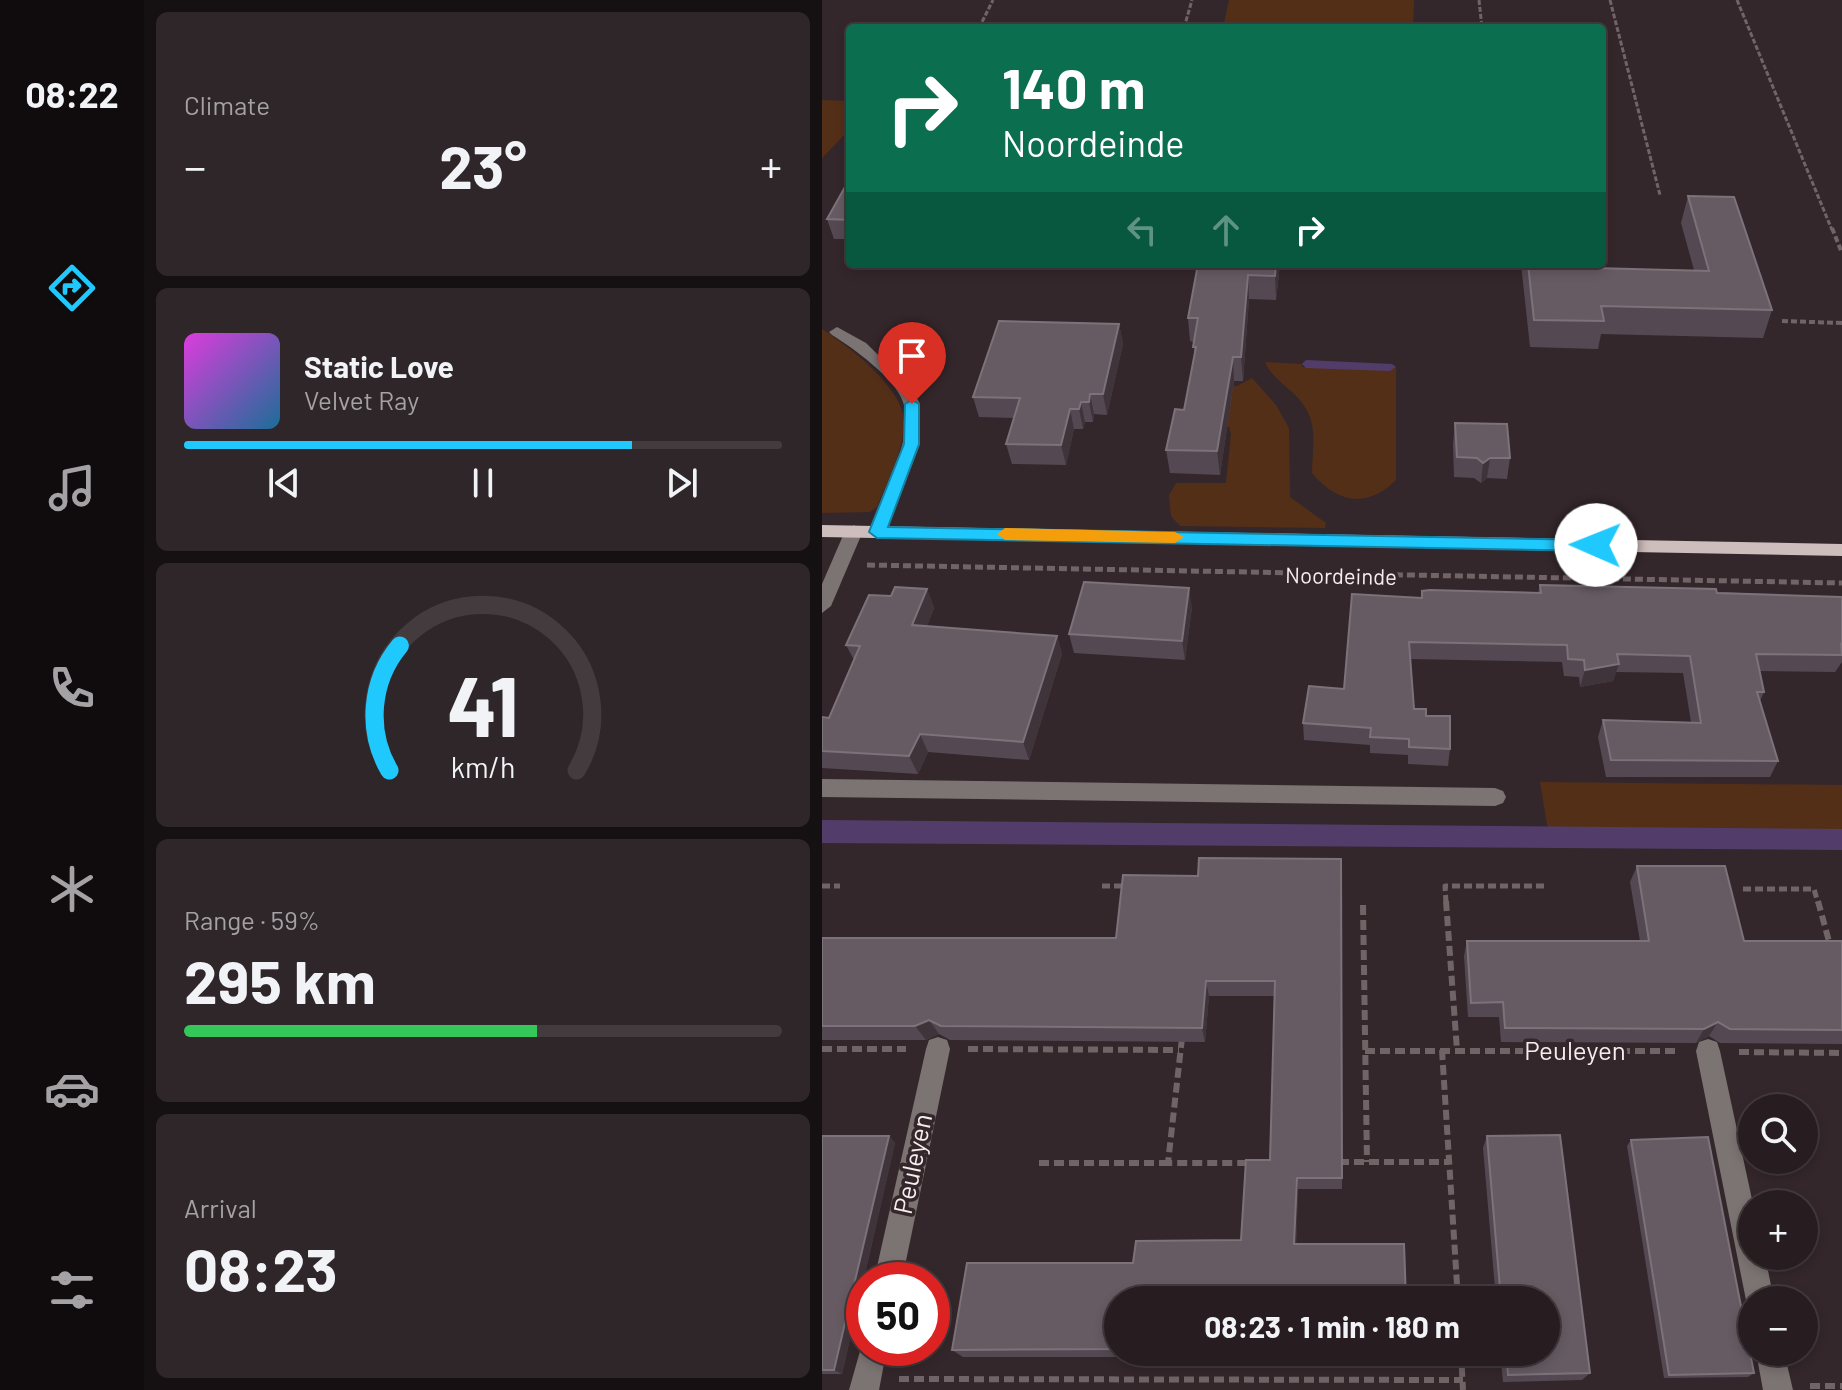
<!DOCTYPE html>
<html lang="en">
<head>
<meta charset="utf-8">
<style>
  :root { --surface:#271d20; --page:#2f2629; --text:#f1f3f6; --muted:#a4a2a5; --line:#433b3e; --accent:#1fc9fd }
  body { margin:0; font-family:Barlow,sans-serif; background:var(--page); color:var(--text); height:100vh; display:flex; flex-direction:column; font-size:30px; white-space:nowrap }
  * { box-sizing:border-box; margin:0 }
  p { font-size:26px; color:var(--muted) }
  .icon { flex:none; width:44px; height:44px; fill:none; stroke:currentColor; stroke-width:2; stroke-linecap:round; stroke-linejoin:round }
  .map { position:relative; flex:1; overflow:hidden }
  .drawer { display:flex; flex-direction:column; gap:12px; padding:12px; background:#151012; width:678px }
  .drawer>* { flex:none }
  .guide { position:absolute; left:24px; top:24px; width:760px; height:244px; border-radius:8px; box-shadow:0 4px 12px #0003,0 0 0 2px var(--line); background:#0b6e4f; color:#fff; overflow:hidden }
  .controls { position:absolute; left:916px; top:1094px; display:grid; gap:16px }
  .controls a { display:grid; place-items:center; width:80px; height:80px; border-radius:50%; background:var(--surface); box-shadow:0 4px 12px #0003,0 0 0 2px var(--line); font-size:40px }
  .speed { position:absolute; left:24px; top:1262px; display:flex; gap:16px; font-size:40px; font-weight:700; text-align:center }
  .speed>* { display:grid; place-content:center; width:104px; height:104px; border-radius:50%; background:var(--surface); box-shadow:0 4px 12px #0003,0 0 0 2px var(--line); line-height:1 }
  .speed .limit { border:12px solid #d22; background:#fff; color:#111 }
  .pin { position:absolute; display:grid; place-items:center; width:68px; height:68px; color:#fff; margin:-82px -34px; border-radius:50% 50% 50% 0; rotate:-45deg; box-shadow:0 0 8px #0007 }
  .pin .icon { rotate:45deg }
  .me { position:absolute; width:88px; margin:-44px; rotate:271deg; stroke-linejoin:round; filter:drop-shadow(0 0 6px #0008) }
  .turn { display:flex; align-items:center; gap:28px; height:168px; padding:0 24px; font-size:36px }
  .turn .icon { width:104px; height:104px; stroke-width:2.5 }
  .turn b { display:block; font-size:56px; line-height:68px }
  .lanes { display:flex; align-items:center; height:76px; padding:0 24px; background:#0003; justify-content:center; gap:40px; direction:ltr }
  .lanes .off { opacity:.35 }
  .big { font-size:60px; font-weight:700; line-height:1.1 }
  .drawer .tile { flex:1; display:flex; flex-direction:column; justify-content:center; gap:12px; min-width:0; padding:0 28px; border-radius:12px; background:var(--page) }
  .drawer .dial { align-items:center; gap:0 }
  .dial svg { height:208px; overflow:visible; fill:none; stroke:var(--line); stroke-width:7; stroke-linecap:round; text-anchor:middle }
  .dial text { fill:var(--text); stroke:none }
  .song { display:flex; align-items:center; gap:24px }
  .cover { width:96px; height:96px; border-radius:12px; background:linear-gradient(135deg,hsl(300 70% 55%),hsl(200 70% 35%)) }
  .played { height:8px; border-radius:4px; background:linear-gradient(90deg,var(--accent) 75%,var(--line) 75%) }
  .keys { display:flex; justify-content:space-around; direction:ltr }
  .heat { display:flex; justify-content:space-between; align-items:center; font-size:44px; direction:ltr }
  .charge { height:12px; border-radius:6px; background:linear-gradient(90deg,#34c759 59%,var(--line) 0) }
  .trip { position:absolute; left:282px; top:1286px; width:456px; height:80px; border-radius:40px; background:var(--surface); box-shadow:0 4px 12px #0003,0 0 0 2px var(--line); font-weight:700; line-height:80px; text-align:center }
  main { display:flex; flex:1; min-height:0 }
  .tab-bar { display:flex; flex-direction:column; width:144px; justify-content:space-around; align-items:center; background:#100c0d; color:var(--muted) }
  .tab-bar .icon { width:56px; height:56px }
  .tab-bar .active { color:var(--accent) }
  .tab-bar b { font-size:36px; color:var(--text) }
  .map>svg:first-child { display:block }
  .green { fill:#542f18 }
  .water { fill:#523d6a }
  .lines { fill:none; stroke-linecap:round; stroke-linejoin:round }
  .path-far3 { stroke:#706467; stroke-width:3; stroke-dasharray:5 2; stroke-linecap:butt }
  .path-far2 { stroke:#706467; stroke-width:4; stroke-dasharray:6 3; stroke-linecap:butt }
  .path-far1 { stroke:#706467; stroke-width:5; stroke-dasharray:8 4; stroke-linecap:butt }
  .path { stroke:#706467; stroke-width:6; stroke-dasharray:10 5; stroke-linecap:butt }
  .minor { fill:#7c7473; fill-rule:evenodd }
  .major { fill:#cdbdbc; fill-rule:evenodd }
  .wall { fill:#544952 }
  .shaded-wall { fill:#40343b }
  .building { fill:#665b63; stroke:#7c7279; stroke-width:2 }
  .route { fill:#1fc9fd; stroke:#1483a4; stroke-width:2 }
  .slow { fill:#f59e0b }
  .labels { text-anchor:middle; stroke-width:7; stroke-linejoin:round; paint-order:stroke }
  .street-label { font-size:22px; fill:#f6edef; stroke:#34272b }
  .near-street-label { font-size:26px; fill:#f6edef; stroke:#34272b }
</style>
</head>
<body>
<main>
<nav class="tab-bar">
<b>08:22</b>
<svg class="icon active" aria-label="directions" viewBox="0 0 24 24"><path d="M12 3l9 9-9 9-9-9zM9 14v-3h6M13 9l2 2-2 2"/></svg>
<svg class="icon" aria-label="music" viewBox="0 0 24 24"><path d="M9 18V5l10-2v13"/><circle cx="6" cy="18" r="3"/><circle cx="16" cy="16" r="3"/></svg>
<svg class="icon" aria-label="phone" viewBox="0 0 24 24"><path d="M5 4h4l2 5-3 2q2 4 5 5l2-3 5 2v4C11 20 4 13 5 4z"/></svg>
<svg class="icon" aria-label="climate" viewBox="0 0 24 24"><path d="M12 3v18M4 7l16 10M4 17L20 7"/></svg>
<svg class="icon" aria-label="car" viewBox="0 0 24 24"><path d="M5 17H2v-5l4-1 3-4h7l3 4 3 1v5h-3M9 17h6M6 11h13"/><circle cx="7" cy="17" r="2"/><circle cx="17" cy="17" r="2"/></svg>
<svg class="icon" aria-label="filters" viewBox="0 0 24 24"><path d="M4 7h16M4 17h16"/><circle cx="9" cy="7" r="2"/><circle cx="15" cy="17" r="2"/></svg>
</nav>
<section class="drawer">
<div class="tile"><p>Climate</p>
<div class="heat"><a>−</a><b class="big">23°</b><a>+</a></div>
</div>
<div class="tile">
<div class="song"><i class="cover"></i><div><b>Static Love</b><p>Velvet Ray</p></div></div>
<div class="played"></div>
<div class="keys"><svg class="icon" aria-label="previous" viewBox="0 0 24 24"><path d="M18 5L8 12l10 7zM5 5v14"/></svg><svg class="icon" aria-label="pause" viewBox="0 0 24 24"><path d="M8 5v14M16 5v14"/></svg><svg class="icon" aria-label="next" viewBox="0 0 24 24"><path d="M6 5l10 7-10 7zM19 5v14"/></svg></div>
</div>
<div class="tile dial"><svg viewBox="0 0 100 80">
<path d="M14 69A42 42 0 1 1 86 69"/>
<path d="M14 69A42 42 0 0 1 18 21" stroke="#1fc9fd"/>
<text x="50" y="56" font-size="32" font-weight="700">41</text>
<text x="50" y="72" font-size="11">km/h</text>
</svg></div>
<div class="tile"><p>Range · 59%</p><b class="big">295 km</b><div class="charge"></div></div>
<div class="tile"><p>Arrival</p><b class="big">08:23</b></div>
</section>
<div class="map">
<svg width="1020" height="1390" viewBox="0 0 1020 1390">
  <rect width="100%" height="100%" fill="#34272b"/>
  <g class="green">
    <path d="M407,0H592L591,28H401Z"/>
    <path d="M0,100L28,101V129L0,158Z"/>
    <path d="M0,329C27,347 84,389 82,424C81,453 65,481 55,507L48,512L0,513Z"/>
    <path d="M443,362L480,364V367L571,369L574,367V480C545,509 515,503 490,473C491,437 498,417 469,391C459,382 448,374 443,362Z"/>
    <path d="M430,378L454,405L467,428L468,497L504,523L503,528L358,526L349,516L347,495L354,483H404L409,434L407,427L394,426L401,386H415Z"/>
    <path d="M718,782L1020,785V843L728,842Z"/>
  </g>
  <g class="water">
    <path d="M484,360L570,364L574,367L568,371L484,368L480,364Z"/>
    <path d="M0,820L1020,829V850L0,843Z"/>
  </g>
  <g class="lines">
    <g class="path-far3">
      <path d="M657,0L660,28"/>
      <path d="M788,0L838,195"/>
      <path d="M915,0L1010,230"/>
      <path d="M157,28L171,0"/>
      <path d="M362,28L370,0"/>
    </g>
    <g class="path-far2">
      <path d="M1010,228L1020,253"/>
      <path d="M960,321L1020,323"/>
    </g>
    <g class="path-far1">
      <path d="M45,565L1020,583"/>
      <path d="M0,886H18"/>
      <path d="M280,886H303"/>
      <path d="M921,889H992L996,903"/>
      <path d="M624,903L623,886H723"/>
    </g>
    <g class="path">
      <path d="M624,901L635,1050"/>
      <path d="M996,901L1008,945"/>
      <path d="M541,905L545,1162"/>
      <path d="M360,1038L346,1163H431"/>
      <path d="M0,1049H84"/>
      <path d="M146,1049L357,1050"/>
      <path d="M620,1050L636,1300"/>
      <path d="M543,1051H855"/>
      <path d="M917,1052L1020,1053"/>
      <path d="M517,1162H627"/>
      <path d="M217,1163H346"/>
      <path d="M639,1352L641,1390"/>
      <path d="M77,1379L641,1380"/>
      <path d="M988,1386H1020"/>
    </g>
    <g class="minor">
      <path d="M15,327L44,343L89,387L98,404V444L64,532L55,538L46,532C60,498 93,439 81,402C74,379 30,347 10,335L7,332Z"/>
      <path d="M32,525L41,531L9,606L0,613V584L23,531Z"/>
      <path d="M0,779L673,788L681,791L684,797L681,803L673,806L0,797Z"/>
      <path d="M116,1037L125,1040L128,1049L80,1280H52L104,1049L107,1040Z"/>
      <path d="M886,1039L895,1042L898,1051L931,1204L930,1256H943L952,1300H930V1311L924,1300L874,1051L877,1042Z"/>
      <path d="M42,1337V1348H65L57,1390H27Z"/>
      <path d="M934,1352H962L971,1390H941Z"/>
    </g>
    <path class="major" d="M0,525L1020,544V556L0,537Z"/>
  </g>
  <g class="wall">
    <path d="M28,178V239H12L5,219Z"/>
    <path d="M866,196L950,310L941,338L779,334L776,349L708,347L699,264H771L772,268L872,270L859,223Z"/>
    <path d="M376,264H458L454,300L427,299L421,381H412L398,475L348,473L344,450L362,410L372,357V342L368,341L366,318Z"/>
    <path d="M297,324L301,344L285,415L272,414L271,422H263L261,429H252L244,465L190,464L184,444L192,418L157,417L151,397Z"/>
    <path d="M633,423L688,458L685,479L665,478L659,483L652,478L632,477L631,444Z"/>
    <path d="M718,585L1020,597V662L1013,672L937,671L942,692L938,701L956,761L948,777H784L776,737L781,720L869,722L861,673L794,672L791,681L758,687L757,677L742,676L740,662L588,659L592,709L604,716L628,749L626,766L586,764V755L548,753V745L482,740L481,723L522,689L599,598L600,591L716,593Z"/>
    <path d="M105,589L112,608L105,626L235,636L240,654L207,760L106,752L96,774L0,768V717L7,718L32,660L24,645L69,596Z"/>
    <path d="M370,607L363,660L252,653L247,634Z"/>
    <path d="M519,859L520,1189H476L474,1244L296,1300V1352H585L584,1357H141L130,1350L311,1263L419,1240L448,1160L453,996H387L383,1042L128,1040L117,1034L104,1040H0V938H294L376,876Z"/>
    <path d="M815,866L922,941H1020V1044L898,1043L887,1036L874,1043L679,1042L677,1017H646L642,956L645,941H818L808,882Z"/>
    <path d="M0,1136H67L73,1143L20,1374H0Z"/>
    <path d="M665,1136L768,1373L760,1380L681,1382L678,1352H724V1300H674L661,1148Z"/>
    <path d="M809,1140L932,1373L926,1377L842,1378L805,1146Z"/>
  </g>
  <g class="shaded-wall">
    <path d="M454,264H458L454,300L453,276Z"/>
    <path d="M426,275L427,299L421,381L419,357Z"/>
    <path d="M297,324L301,344L285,415L281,394Z"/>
    <path d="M411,357L412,381L398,475L395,451Z"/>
    <path d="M268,394L272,414L271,422L267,402Z"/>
    <path d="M259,402L263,422L261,429L257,409Z"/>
    <path d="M248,409L252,429L244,465L239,445Z"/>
    <path d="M668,458L665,478L659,483L661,463Z"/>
    <path d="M367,588L370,607L363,660L360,641Z"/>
    <path d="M105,589L112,608L98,644L90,625Z"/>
    <path d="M235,636L240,654L207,760L201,742Z"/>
    <path d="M797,664L791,681L758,687L763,670Z"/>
    <path d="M98,734L106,752L96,774L87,756Z"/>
    <path d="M384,981L387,996L383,1042L380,1028Z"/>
    <path d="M107,1020L117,1034L104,1040L93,1026Z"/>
    <path d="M896,1022L887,1036L874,1043L882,1029Z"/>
    <path d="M67,1136L73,1143L20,1374L12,1370Z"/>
    <path d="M475,1178L476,1189L474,1254L472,1244Z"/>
  </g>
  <g class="building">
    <path d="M28,178V220L5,219Z"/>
    <path d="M866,196L912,197L950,310L779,306L782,321L712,320L706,264H771L772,268L887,271Z"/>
    <path d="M376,264H454L453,276L426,275L419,357H411L395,451L344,450L353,409L362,410L374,347H371L376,318H366Z"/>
    <path d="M177,321L297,324L281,394H268L267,402H259L257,409H248L239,445L184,444L198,398L151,397Z"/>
    <path d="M633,423L685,424L688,458H668L661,463L655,458L635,457Z"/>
    <path d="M262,582L367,588L360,641L247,634Z"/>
    <path d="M718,585L894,589L895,593L1020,597V644H1019L1020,655L934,654L942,692H935L956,761L789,760L781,720L879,723L868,656L795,654L797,664L763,670L762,660L746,659L745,645L587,642L592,709H604V716H628V749L587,747V739L548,737L549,728L481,723L487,686L522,689L530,594L600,598V591L608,590L719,593Z"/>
    <path d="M73,587L105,589L90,625L235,636L201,742L98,734L87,756L0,751V717L7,718L38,646L24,645L47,595L69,596Z"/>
    <path d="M377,858L519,859L520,1178H475L472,1244H582L584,1300H296V1349L130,1350L145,1263H311L314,1241L419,1240L424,1160H448L453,981H384L380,1028L119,1026L107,1020L93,1026H0V938H294L301,875L376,876Z"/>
    <path d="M815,866H903L922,941H1020V1030L908,1029L896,1022L882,1029L683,1028L681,1002L649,1003L645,941H827Z"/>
    <path d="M738,1135L768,1373L686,1375L684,1352H724V1300H679L665,1136Z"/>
    <path d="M0,1136H67L12,1370H0Z"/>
    <path d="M886,1137L932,1373L847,1375L809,1140Z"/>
  </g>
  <path class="route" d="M90,400L97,404V444L66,527L774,540L782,545L774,551L55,538L47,532L82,444L83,404Z"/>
  <path class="slow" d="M183,528L353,532L362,537L353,543L183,540L175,534Z"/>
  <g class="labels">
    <g class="street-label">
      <text transform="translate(519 576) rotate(1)" y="8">Noordeinde</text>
    </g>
    <g class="near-street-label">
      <text x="753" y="1060">Peuleyen</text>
      <text transform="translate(91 1164) rotate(-78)" y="9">Peuleyen</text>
    </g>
  </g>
</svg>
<div class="controls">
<a><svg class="icon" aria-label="search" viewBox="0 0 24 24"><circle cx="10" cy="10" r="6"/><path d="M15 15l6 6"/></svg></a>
<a>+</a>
<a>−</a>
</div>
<div class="speed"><div class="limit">50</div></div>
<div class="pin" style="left:90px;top:404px;background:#d93025"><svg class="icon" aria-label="arrive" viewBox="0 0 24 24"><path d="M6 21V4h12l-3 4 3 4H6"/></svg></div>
<svg class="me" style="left:774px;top:545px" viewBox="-20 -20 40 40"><circle r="19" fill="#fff"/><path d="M0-13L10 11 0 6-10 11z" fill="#1fc9fd"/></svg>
<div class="trip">08:23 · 1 min · 180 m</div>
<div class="guide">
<div class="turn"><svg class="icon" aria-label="right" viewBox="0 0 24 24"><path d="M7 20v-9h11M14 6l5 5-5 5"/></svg><div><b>140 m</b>Noordeinde</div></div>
<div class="lanes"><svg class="icon off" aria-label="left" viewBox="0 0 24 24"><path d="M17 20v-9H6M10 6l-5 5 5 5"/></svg><svg class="icon off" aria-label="ahead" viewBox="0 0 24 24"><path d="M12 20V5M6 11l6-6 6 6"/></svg><svg class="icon" aria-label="right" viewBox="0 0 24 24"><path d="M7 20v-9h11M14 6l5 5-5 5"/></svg></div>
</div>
</div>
</main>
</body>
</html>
